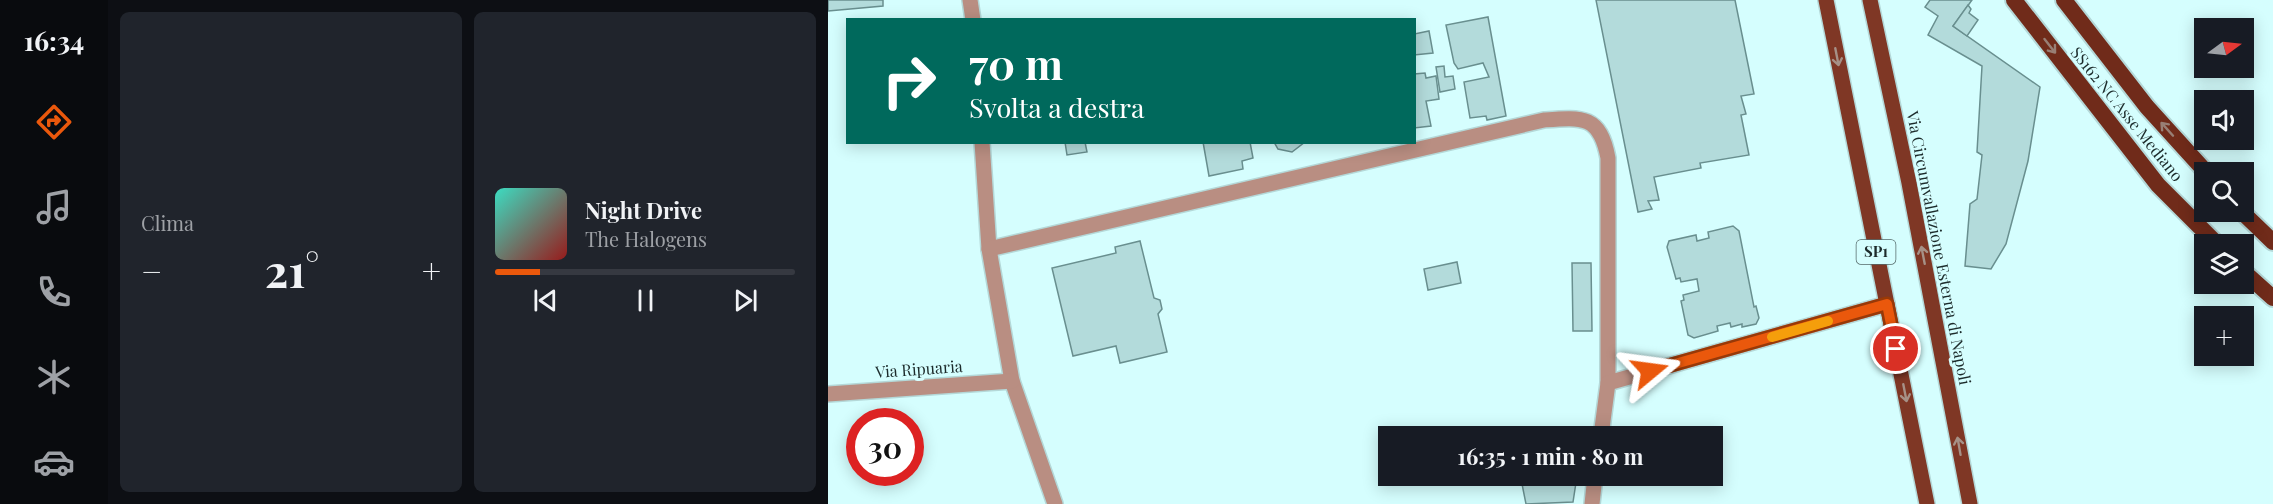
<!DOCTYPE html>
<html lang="it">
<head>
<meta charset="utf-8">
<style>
  :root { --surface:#171b24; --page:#20242c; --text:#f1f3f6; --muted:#9ea1a6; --line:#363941; --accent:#ea580c }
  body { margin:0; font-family:"Playfair Display",serif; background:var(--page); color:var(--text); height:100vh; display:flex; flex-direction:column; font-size:22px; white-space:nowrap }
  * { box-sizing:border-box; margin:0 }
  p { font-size:20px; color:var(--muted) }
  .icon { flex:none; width:33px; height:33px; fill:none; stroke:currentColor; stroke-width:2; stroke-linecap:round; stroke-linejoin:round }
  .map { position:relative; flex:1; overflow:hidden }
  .drawer { display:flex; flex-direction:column; gap:12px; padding:12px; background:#0d0f14; width:720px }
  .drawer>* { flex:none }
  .top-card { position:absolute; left:18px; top:18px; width:570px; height:126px; border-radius:0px; box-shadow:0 3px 15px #0003; background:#00695c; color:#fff; overflow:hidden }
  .needle { width:39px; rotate:75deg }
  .buttons { position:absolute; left:1366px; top:18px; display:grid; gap:12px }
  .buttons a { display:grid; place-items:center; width:60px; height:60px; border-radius:0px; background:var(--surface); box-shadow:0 3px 15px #0003; font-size:30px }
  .speed { position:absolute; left:18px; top:408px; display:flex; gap:12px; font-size:30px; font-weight:700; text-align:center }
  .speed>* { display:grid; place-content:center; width:78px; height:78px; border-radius:50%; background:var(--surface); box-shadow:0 3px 15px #0003; line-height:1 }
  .speed .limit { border:9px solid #d22; background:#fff; color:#111 }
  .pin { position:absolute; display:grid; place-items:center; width:51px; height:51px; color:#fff; margin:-26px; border:3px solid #fff; border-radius:50%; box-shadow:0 2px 6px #0007 }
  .me { position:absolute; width:66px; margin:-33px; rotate:74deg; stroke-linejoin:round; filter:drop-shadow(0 0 4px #0008) }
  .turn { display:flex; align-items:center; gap:21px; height:126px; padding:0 24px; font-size:27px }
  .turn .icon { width:78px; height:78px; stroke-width:2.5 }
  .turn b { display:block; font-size:42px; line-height:51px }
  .big { font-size:45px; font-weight:700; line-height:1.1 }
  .drawer .card { flex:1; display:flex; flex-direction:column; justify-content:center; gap:9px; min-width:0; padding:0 21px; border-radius:9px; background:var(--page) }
  .song { display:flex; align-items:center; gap:18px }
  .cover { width:72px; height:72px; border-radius:9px; background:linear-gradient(135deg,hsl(170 70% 55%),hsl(0 70% 35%)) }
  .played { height:6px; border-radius:3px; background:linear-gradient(90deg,var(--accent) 15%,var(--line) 15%) }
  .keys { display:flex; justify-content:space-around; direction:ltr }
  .heat { display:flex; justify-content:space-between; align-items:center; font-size:33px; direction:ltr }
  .drawer .tiles { flex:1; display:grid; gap:12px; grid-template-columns:repeat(2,1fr) }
  .trip { position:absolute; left:550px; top:426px; width:345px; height:60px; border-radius:0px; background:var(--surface); box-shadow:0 3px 15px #0003; font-weight:700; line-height:60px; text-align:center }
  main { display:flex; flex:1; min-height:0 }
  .tab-bar { display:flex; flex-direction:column; width:108px; justify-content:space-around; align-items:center; background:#090b0e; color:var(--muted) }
  .tab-bar .icon { width:42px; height:42px }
  .tab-bar .selected { color:var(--accent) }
  .tab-bar b { font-size:27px; color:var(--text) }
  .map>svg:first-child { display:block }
  .building { fill:#b3dbdb; stroke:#698f8f; stroke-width:1.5 }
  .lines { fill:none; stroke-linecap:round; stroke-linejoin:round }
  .minor-casing { stroke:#b4d8d8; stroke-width:18 }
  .primary-casing { stroke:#b4d8d8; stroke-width:18 }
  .trunk-casing { stroke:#b4d8d8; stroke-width:20 }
  .minor { stroke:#b98e82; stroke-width:15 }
  .primary { stroke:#7f3725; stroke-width:15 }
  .trunk { stroke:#702b1a; stroke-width:16 }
  .oneway { stroke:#987f75 }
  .oneway2 { stroke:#a69187 }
  .route-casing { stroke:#983908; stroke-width:15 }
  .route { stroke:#ea580c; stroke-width:10 }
  .slow { stroke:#f59e0b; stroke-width:10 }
  .labels { text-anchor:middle; stroke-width:6; stroke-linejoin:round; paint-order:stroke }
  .shield { fill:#d5fefe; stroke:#546a6a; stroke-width:1.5 }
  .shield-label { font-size:15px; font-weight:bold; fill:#1c2b2b }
  .street-label { font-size:16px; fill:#1c2b2b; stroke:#d5fefe }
</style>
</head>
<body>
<main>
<nav class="tab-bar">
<b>16:34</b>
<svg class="icon selected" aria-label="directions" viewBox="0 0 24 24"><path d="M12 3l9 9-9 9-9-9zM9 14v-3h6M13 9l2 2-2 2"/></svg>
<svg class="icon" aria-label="music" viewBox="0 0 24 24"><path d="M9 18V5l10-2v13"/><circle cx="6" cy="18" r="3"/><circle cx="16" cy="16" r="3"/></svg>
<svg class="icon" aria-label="phone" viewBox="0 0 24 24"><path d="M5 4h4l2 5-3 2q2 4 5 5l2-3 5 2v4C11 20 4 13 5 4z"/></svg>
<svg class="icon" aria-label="climate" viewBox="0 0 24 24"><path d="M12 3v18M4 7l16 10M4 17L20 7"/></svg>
<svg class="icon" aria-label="car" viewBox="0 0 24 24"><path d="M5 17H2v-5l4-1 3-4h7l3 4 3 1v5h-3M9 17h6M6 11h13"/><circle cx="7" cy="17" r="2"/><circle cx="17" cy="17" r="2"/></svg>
</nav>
<section class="drawer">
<div class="tiles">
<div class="card"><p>Clima</p>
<div class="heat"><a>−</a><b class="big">21°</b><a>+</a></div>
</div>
<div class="card">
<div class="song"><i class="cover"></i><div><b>Night Drive</b><p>The Halogens</p></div></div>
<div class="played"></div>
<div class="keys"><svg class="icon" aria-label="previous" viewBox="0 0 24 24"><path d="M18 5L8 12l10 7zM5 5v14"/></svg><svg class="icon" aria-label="pause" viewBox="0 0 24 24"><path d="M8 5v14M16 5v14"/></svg><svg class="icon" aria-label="next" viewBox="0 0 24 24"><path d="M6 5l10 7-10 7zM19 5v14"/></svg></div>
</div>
</div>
</section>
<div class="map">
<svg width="1445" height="504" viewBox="0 0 1445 504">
  <rect width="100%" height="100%" fill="#d5fefe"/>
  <g class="building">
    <path d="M0,0H55V6L0,11Z"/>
    <path d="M768,0H907L926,94L913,96L918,114L913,115L921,155L872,163L873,168L826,177L831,200L820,201L824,209L810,212Z"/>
    <path d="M1102,0H1144L1125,26L1212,87L1200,161L1178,244L1163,269L1137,266L1142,204L1149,199L1154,155L1149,152L1154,66L1100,35L1110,16L1097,7Z"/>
    <path d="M1140,5L1143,9L1141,13L1150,20L1139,36L1125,26Z"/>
    <path d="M660,17L678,116L659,120L658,116L642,118L636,82L661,77L655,63L630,69L626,63L618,25Z"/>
    <path d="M601,31L605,53L586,55V34Z"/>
    <path d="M616,66L617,77L625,76L627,89L612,92L608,67Z"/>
    <path d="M597,73L598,78L608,76L611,99L598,101L603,126L586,128V74Z"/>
    <path d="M237,142H257L259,152L239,155Z"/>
    <path d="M375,142H422L425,158L414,161L415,169L381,176Z"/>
    <path d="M446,142H477L464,152L450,149Z"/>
    <path d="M905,226L911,231L926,307L928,306L931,318L928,324L914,327V324L903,327L902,323L889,326L890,331L866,338L860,335L853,301L856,300L855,295L871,291L869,279L853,282L852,278L848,279L839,247L841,241L868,235L869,241L881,238L880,232Z"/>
    <path d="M312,241L326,298L332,300L334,309L330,314L339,352L292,363L288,346L245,356L224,268L288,253L287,247Z"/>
    <path d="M629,262L633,283L600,290L596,269Z"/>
    <path d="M744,263H763L764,331H745Z"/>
    <path d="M734,476H749L745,502L698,504L694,484Z"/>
  </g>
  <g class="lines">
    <g class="minor-casing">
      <g id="minor">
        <path d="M142,0L145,20"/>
        <path d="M154,142L161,249L184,381L227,504"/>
        <path d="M161,249L716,120C754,117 772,115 780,158V383"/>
        <path d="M0,394L184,381"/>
        <path d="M773,436L780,383L1059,304"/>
        <path d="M764,504L767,476"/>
      </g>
    </g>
    <g class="primary-casing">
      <g id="primary">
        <path d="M998,0L1099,504"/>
        <path d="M1042,0L1081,183L1142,504"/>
      </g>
    </g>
    <g class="trunk-casing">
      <g id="trunk">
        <path d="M1186,0L1330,185L1389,244"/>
        <path d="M1236,0L1319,107L1378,172"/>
        <path d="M1414,212L1445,242"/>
        <path d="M1416,272L1445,298"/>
      </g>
    </g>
    <use href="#minor" class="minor"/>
    <use href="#primary" class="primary"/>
    <use href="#trunk" class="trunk"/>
  </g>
  <defs><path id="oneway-shaft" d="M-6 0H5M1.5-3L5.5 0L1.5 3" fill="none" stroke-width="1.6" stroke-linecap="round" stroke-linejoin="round" transform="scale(1.5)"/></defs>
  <g class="oneway">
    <use href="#oneway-shaft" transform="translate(1222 46) rotate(52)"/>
    <use href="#oneway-shaft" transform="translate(1339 129) rotate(-132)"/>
  </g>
  <g class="oneway2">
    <use href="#oneway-shaft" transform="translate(1009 57) rotate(79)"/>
    <use href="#oneway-shaft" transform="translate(1095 255) rotate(-101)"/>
    <use href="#oneway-shaft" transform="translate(1077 393) rotate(79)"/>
    <use href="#oneway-shaft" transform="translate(1131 446) rotate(-100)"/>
  </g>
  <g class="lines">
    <g class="route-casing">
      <path id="route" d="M822,371L1059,304L1068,349"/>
    </g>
    <use href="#route" class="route"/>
    <path class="slow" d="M944,337L1000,321"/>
  </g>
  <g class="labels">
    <rect class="shield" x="1028.5" y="240" width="39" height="24" rx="4.5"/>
    <g class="shield-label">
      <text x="1048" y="257">SP1</text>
    </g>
    <g class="street-label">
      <text transform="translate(1299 114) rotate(51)" y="6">SS162 NC Asse Mediano</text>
      <text transform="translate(1111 248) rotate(79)" y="6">Via Circumvallazione Esterna di Napoli</text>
      <text transform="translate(91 369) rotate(-4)" y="6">Via Ripuaria</text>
    </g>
  </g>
</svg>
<div class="buttons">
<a><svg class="needle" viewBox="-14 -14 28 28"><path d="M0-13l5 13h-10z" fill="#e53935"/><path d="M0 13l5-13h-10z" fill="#9ea1a6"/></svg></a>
<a><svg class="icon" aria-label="sound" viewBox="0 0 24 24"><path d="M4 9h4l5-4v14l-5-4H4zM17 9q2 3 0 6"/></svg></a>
<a><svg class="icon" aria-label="search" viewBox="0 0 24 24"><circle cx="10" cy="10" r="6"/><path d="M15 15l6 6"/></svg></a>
<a><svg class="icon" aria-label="layers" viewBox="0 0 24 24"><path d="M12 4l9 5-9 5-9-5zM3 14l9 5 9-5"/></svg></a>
<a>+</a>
</div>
<div class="speed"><div class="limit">30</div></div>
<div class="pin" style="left:1068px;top:349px;background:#d93025"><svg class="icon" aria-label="arrive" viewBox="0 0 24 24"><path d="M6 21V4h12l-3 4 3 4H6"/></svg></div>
<svg class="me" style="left:822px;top:371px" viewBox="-20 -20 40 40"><path d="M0-17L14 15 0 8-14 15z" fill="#ea580c" stroke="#fff" stroke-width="4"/></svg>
<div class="trip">16:35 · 1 min · 80 m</div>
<div class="top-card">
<div class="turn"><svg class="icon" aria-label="right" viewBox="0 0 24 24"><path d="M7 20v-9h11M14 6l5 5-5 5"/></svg><div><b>70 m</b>Svolta a destra</div></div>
</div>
</div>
</main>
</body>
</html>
